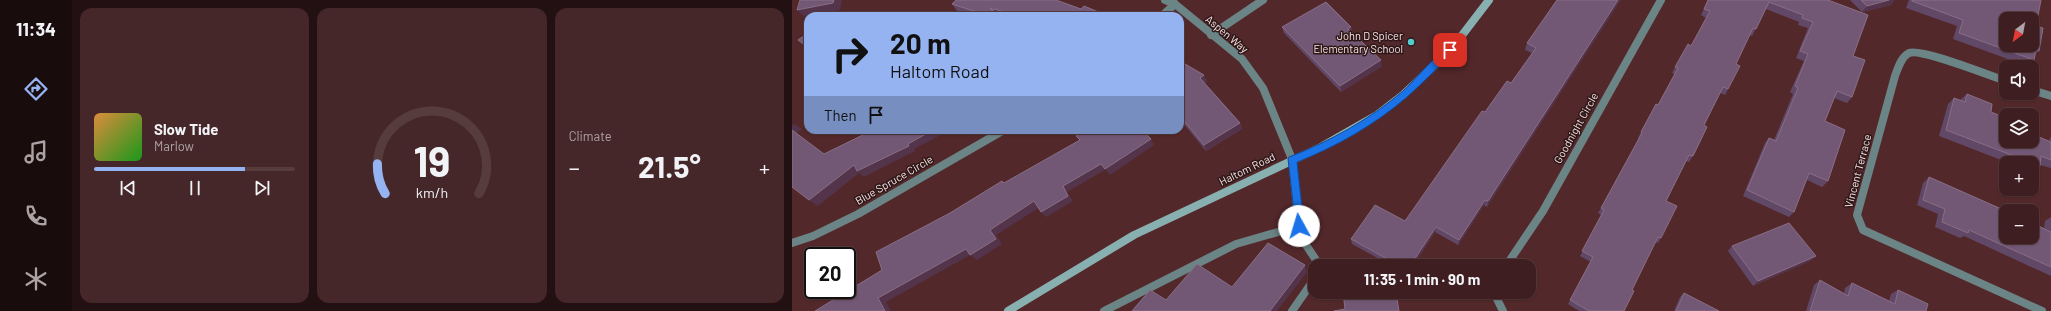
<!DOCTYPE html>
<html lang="en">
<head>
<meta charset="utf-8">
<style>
  :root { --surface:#3e1e20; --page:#452729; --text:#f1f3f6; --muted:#ada2a5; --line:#573c3e; --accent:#95b2f1 }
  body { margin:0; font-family:Barlow,sans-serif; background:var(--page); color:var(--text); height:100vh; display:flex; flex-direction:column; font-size:15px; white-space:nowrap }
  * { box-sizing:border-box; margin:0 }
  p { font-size:13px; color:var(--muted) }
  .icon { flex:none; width:22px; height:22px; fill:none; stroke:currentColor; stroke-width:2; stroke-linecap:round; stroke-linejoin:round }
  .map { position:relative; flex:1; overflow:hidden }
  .sheet { display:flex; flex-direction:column; gap:8px; padding:8px; background:#221012; width:720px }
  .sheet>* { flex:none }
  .banner { position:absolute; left:12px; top:12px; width:380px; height:122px; border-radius:12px; box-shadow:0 1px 3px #0004,0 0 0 1px var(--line); background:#95b2f1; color:#111; overflow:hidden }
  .needle { width:26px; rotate:212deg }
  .controls { position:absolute; left:1207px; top:12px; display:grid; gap:8px }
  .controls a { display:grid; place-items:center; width:40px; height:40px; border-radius:8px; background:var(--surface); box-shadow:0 1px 3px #0004,0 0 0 1px var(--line); font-size:20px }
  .speed { position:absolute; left:12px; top:247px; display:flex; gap:8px; font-size:20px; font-weight:700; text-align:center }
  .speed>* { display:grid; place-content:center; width:52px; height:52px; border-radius:50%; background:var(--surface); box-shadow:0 1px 3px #0004,0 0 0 1px var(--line); line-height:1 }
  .speed .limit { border:2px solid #111; border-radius:6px; background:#fff; color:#111 }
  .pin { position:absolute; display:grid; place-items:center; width:34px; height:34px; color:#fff; margin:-17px; border-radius:8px; box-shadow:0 2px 6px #0006 }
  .me { position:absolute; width:44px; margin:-22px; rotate:354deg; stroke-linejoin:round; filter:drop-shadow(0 0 3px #0008) }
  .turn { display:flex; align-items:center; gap:14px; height:84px; padding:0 20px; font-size:18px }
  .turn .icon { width:52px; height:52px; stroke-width:2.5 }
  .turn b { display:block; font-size:28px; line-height:34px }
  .then { display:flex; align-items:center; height:38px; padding:0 20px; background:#0003; gap:8px; font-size:15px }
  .big { font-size:30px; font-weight:700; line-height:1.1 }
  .sheet .tile { flex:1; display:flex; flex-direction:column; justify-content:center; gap:6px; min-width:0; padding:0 14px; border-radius:12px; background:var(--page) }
  .sheet .dial { align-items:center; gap:0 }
  .dial svg { height:104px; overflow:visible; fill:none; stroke:var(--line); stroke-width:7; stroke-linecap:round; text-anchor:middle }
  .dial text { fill:var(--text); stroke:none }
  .song { display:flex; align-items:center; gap:12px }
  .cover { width:48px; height:48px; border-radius:6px; background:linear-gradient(135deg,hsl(30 70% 55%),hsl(120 70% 35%)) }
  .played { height:4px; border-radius:2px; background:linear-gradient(90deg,var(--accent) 75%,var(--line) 75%) }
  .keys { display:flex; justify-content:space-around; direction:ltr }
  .heat { display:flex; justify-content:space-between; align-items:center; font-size:22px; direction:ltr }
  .sheet .tiles { flex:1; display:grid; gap:8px; grid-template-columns:repeat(3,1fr) }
  .trip { position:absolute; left:516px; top:259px; width:228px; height:40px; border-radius:12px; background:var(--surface); box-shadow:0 1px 3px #0004,0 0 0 1px var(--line); font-weight:700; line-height:40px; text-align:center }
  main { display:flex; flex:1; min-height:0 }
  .tab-bar { display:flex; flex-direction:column; width:72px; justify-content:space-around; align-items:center; background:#190c0d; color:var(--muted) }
  .tab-bar .icon { width:28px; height:28px }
  .tab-bar .active { color:var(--accent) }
  .tab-bar b { font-size:18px; color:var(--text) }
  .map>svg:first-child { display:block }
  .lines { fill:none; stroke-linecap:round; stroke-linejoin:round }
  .lane { stroke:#6b8485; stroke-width:8 }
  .street { stroke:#6b8485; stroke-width:8 }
  .secondary { stroke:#88b0b0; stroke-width:8 }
  .wall { fill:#614867 }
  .shaded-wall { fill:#54344a }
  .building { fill:#725874; stroke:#886e86; fill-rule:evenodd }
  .route { fill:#1a73e8; stroke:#114b97 }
  .poi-dot { fill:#52cdcf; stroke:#2c1819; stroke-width:1.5 }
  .labels { text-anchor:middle; stroke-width:3; stroke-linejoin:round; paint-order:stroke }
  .street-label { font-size:11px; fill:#ffe2e2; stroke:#2c1819 }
  .poi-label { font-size:11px; fill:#ffe2e2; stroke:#2c1819; text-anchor:end }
</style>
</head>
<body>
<main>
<nav class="tab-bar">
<b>11:34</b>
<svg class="icon active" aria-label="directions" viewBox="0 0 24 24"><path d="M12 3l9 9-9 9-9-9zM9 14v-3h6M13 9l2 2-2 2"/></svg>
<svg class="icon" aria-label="music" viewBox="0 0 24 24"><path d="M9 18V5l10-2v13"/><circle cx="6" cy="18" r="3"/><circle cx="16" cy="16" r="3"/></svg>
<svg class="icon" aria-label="phone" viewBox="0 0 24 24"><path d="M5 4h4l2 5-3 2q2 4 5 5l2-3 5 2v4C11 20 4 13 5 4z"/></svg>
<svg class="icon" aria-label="climate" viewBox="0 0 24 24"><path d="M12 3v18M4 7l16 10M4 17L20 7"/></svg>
</nav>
<section class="sheet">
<div class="tiles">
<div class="tile">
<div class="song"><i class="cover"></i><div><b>Slow Tide</b><p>Marlow</p></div></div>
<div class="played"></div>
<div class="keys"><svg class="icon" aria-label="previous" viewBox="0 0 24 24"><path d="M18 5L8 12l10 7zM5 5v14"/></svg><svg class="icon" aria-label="pause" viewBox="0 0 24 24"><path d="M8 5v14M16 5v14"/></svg><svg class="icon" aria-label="next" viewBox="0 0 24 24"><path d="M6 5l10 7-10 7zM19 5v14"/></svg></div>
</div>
<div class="tile dial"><svg viewBox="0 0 100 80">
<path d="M14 69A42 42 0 1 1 86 69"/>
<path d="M14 69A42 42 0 0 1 8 46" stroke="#95b2f1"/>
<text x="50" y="56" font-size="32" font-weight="700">19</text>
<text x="50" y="72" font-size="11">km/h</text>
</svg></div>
<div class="tile"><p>Climate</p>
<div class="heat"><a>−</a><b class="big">21.5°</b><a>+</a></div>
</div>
</div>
</section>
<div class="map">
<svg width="1259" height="311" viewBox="0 0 1259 311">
  <rect width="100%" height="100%" fill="#53282b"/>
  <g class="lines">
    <g class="lane">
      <path d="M500,159L508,236L528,266"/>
      <path d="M312,311L444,244L507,226"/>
      <path d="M500,311L523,278"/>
    </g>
    <g class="street">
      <path d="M373,0L383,4L450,59L471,88L500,159"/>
      <path d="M370,16L383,4"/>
      <path d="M419,35L471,0"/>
      <path d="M1214,81C1198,76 1129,48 1117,53C1109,57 1106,68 1103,76L1065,215L1071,230L1250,311"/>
      <path d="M1240,90L1259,96"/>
      <path d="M0,243L21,236L66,214L212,130"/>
      <path d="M714,266L751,211L869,0"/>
      <path d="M704,292V297L711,311"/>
    </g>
    <path class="secondary" d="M216,311L342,235L529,147L585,115L611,95L658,51L697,0"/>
  </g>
  <g class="wall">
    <path d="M765,0L758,108L695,207L692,205L666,245L643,232L621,266H600L560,244L559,239L613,221L693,112L719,83L740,53L733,50L735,43Z"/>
    <path d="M916,0H1036L1061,56L1060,97L1055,103L1042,98L1033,121L1036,181L1030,187L1015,180L1002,212L997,217L951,196L973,143L977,138L982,140L1001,94L998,92L1012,61L1004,58L1016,28L1006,25L1007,22L974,9L960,36L958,35L944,64L936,89L933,95L928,93L912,125L901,156L897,162L894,161L874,201L869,238L866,243L863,242L840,290L832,311H787L776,304L799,262L788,256L810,215L806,213L809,208L847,139L846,138L849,132L866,105L883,74L880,73L883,67L899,46L914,18L909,15Z"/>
    <path d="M1058,0H1097L1099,5L1070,12Z"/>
    <path d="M1117,0H1249L1244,26L1247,51L1243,54L1242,60L1235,66L1161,39L1165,26L1114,8Z"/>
    <path d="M160,4L289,9L316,16H210L208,15L207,16H206L204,15L205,16H182L165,11Z"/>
    <path d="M490,27H559L560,32L590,66L549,92L492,33Z"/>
    <path d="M16,33V49L6,40Z"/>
    <path d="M388,61L415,81L412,83L448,123L450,129L414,151L388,119Z"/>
    <path d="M1175,94L1199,112L1214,141H1257L1258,138L1259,137V168L1248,165V166L1240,172V163H1217L1147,136L1156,104L1162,98L1168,100Z"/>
    <path d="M1137,177L1252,228L1253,221L1259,217V276L1172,236L1168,238L1143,227L1146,214L1125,205L1131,183Z"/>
    <path d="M940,246L1024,256L1018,261L961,286L936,251Z"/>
    <path d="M1028,280L1052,293L1053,288L1060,283L1097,301L1099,294L1106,290L1134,311H1014L1022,285Z"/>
    <path d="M892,293L927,311H882L888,297Z"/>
  </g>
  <g class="shaded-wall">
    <path d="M42,0H50L48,10L12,16L5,10Z"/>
    <path d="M826,0H829L695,207L696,201Z"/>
    <path d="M1097,0H1103L1099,5L1070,12L1075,6Z"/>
    <path d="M203,9L208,15L207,16L202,10Z"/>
    <path d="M559,27L560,33L556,29Z"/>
    <path d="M589,60L590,66L549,92L548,86Z"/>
    <path d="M412,75L415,81L411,85L408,78Z"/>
    <path d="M448,123L450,129L414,151L412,145Z"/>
    <path d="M2,124L10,129L5,133L0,130V125Z"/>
    <path d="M141,130H158L122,149L123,151L72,177L67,173L26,206L17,200L62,165L116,144Z"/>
    <path d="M359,139L362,145L318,175L313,169Z"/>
    <path d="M309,164L313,170L275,192L281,201L254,217L249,212L271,186Z"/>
    <path d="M693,200L692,205L666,245L667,240Z"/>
    <path d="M242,201L248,207L204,235L210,244L185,260L178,255L94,302L99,311H93L86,298L198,230Z"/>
    <path d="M644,227L643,232L621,266H618Z"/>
    <path d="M1024,256L1018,261L961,286L966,281Z"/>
    <path d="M513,265L515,272L485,311H478Z"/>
  </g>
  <g class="building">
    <path d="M8,0H42L41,3L5,10Z"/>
    <path d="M164,0H264L289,9L292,6L316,16H223L203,9L202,10L198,8L205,16H197L160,4Z"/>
    <path d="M765,0H826L696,201L693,200L667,240L644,227L618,266H608L559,239L583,205L613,221L690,111L693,112L715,81L719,83L744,48L735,43Z"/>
    <path d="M916,0H1036L1076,15L1061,56L1073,60L1060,97L1045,91L1033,121L1053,130L1036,181L1017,173L1002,212L955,190L977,138L984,141L1006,88L1003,86L1016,54L1008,51L1021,22L1010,18L1011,15L977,2L964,29L961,28L944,64L948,66L936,89L931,87L912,125L915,127L901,156L897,155L874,201L885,206L869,238L866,237L840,290L842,291L832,311H797L778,300L801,257L790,251L812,210L809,208L850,133L849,132L864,104L866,105L886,68L883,67L896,44L899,46L918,11L912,9Z"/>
    <path d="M1069,0H1097L1075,6Z"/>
    <path d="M1120,0H1249L1244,26L1251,28L1247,51L1244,50L1242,60L1167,33L1171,20L1120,1ZM1214,19H1240V45H1214Z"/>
    <path d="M534,2L559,27L556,29L589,60L548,86L490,27Z"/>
    <path d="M47,12L55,16H41Z"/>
    <path d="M16,33V47L6,40Z"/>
    <path d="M388,61L412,75L408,78L448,123L412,145L388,116Z"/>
    <path d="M1175,94L1200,104L1199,112L1214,118V141H1240V134L1259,142V160L1249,156L1248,166L1154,130L1162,98L1173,102Z"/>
    <path d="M0,130L32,154L81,130H141L116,144L117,146L65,171L62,165L17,200L0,187Z"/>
    <path d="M293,130H311L312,131L314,130H350L359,139L313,169L309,164L271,186L276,196L249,212L242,201L198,230L204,239L178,255L174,249L86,298L93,311H23L90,270L84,252L158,213L210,181L212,183L288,140L284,136Z"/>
    <path d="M1137,177L1214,211V237H1240V223L1259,232V267L1177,230L1176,233L1150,222L1153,209L1131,200Z"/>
    <path d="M997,223L1024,256L966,281L940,246Z"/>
    <path d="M476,243L513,265L478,311H340L358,290L374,300L405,264L440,287Z"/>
    <path d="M1028,280L1056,296L1060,283L1103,304L1106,290L1136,304L1134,311H1018Z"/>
    <path d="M551,292H604L607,311H542L553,309Z"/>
    <path d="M892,293L927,311H884Z"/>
  </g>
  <path class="route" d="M658,47L662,50L661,52C646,67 632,82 616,96C584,124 544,147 505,162L512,226L510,229H504L496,159L497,157C537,142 578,119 611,91C621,82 647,51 658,47Z"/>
  <circle class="poi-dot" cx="619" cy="42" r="4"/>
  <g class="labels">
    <g class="street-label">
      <text transform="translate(435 34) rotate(40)" y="4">Aspen Way</text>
      <text transform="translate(784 128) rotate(-61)" y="4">Goodnight Circle</text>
      <text transform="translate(455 169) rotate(-26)" y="4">Haltom Road</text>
      <text transform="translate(1066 171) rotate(-75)" y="4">Vincent Terrace</text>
      <text transform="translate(102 180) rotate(-30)" y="4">Blue Spruce Circle</text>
    </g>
    <g class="poi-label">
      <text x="611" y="40">John D Spicer<tspan x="611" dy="13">Elementary School</tspan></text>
    </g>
  </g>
</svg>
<div class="controls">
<a><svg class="needle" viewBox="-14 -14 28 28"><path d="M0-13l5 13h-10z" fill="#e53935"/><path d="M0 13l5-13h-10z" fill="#ada2a5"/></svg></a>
<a><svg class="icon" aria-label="sound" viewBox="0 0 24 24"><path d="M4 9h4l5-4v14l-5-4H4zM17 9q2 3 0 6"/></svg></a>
<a><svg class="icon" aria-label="layers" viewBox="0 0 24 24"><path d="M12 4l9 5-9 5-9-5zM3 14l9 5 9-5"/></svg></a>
<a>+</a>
<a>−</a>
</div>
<div class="speed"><div class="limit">20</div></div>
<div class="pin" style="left:658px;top:50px;background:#d93025"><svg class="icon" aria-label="arrive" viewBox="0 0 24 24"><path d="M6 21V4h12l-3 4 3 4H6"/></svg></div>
<svg class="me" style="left:507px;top:226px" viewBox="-20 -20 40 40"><circle r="19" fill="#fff"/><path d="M0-13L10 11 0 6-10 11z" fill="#1a73e8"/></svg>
<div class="trip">11:35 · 1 min · 90 m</div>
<div class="banner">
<div class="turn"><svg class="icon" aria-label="right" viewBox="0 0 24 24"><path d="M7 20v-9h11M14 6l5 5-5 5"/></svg><div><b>20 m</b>Haltom Road</div></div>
<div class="then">Then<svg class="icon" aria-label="arrive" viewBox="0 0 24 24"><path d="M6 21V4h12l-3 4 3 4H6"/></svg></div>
</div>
</div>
</main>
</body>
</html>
